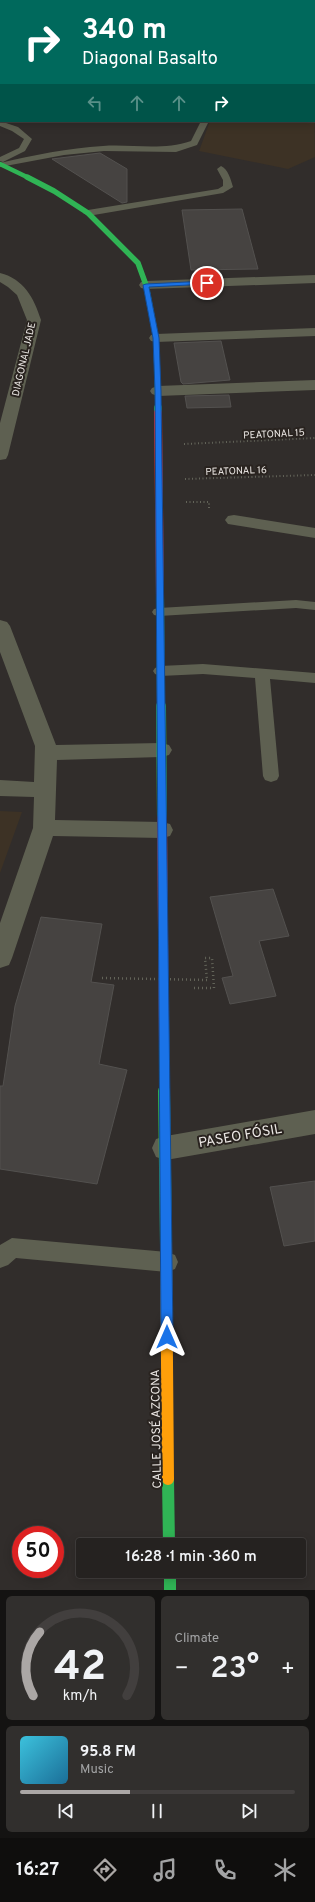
<!DOCTYPE html>
<html lang="en">
<head>
<meta charset="utf-8">
<style>
  :root { --surface:#252220; --page:#312f2d; --text:#f1f3f6; --muted:#a3a4a5; --line:#423f3e; --accent:#aba7a5 }
  body { margin:0; font-family:Overpass,sans-serif; background:var(--page); color:var(--text); height:100vh; display:flex; flex-direction:column; font-size:15px; white-space:nowrap }
  * { box-sizing:border-box; margin:0 }
  p { font-size:13px; color:var(--muted) }
  .icon { flex:none; width:22px; height:22px; fill:none; stroke:currentColor; stroke-width:2; stroke-linecap:round; stroke-linejoin:round }
  .map { position:relative; height:1590px; overflow:hidden }
  .side { display:flex; flex-direction:column; gap:6px; padding:6px; background:#141312; flex:1 }
  .side>* { flex:none }
  .guide { position:absolute; left:0px; top:0px; width:315px; height:122px; box-shadow:0 2px 10px #0003,0 0 0 1px var(--line); background:#00695c; color:#fff; overflow:hidden }
  .speed { position:absolute; left:12px; top:1526px; display:flex; gap:8px; font-size:20px; font-weight:700; text-align:center }
  .speed>* { display:grid; place-content:center; width:52px; height:52px; border-radius:50%; background:var(--surface); box-shadow:0 2px 10px #0003,0 0 0 1px var(--line); line-height:1 }
  .speed .limit { border:6px solid #d22; background:#fff; color:#111 }
  .pin { position:absolute; display:grid; place-items:center; width:34px; height:34px; color:#fff; margin:-17px; border:2px solid #fff; border-radius:50%; box-shadow:0 1px 4px #0007 }
  .me { position:absolute; width:44px; margin:-22px; rotate:0deg; stroke-linejoin:round; filter:drop-shadow(0 0 3px #0008) }
  .turn { display:flex; align-items:center; gap:14px; height:84px; padding:0 16px; font-size:18px }
  .turn .icon { width:52px; height:52px; stroke-width:2.5 }
  .turn b { display:block; font-size:28px; line-height:34px }
  .lanes { display:flex; align-items:center; height:38px; padding:0 16px; background:#0003; justify-content:center; gap:20px; direction:ltr }
  .lanes .off { opacity:.35 }
  .big { font-size:30px; font-weight:600; line-height:1.1 }
  .side .widget { flex:1; display:flex; flex-direction:column; justify-content:center; gap:6px; min-width:0; padding:0 14px; border-radius:6px; background:var(--page) }
  .side .dial { align-items:center; gap:0 }
  .dial svg { height:104px; overflow:visible; fill:none; stroke:var(--line); stroke-width:7; stroke-linecap:round; text-anchor:middle }
  .dial text { fill:var(--text); stroke:none }
  .song { display:flex; align-items:center; gap:12px }
  .cover { width:48px; height:48px; border-radius:6px; background:linear-gradient(135deg,hsl(190 70% 55%),hsl(200 70% 35%)) }
  .played { height:4px; border-radius:2px; background:linear-gradient(90deg,var(--accent) 40%,var(--line) 40%) }
  .keys { display:flex; justify-content:space-around; direction:ltr }
  .heat { display:flex; justify-content:space-between; align-items:center; font-size:22px; direction:ltr }
  .side .tiles { flex:1; display:grid; gap:6px; grid-template-columns:1fr 1fr }
  .widget:last-child { grid-column:span 2 }
  .trip { position:absolute; left:76px; top:1538px; width:230px; height:40px; border-radius:4px; background:var(--surface); box-shadow:0 2px 10px #0003,0 0 0 1px var(--line); font-weight:600; line-height:40px; text-align:center }
  .tab-bar { display:flex; height:64px; justify-content:space-around; align-items:center; background:#0f0e0d; color:var(--muted) }
  .tab-bar .icon { width:28px; height:28px }
  .tab-bar .selected { color:var(--accent) }
  .tab-bar b { font-size:18px; color:var(--text) }
  .map>svg:first-child { display:block }
  .education { fill:#3d3225 }
  .building { fill:#464341; stroke:#53514f }
  .lines { fill:none; stroke-linecap:round; stroke-linejoin:round }
  .path-far1 { stroke:#636459; stroke-width:2; stroke-dasharray:1 2.5; stroke-linecap:butt }
  .path { stroke:#636459; stroke-width:2.5; stroke-dasharray:1 3; stroke-linecap:butt }
  .lane { fill:#5e6051; fill-rule:evenodd }
  .street { fill:#5e6051; fill-rule:evenodd }
  .fast-far4 { stroke:#30b455; stroke-width:4.5 }
  .fast-far3 { stroke:#30b455; stroke-width:5.5 }
  .fast-far2 { stroke:#30b455; stroke-width:8 }
  .fast-far1 { stroke:#30b455; stroke-width:10 }
  .fast { stroke:#30b455; stroke-width:12 }
  .slow { stroke:#ff9f0a; stroke-width:12 }
  .jam-far1 { stroke:#e5322d; stroke-width:8 }
  .jam { stroke:#e5322d; stroke-width:10 }
  .path-bridge { stroke:#636459; stroke-width:2.5; stroke-dasharray:1 3; stroke-linecap:butt }
  .route { fill:#1a73e8; stroke:#114b97 }
  .labels { text-anchor:middle; stroke-width:4; stroke-linejoin:round; paint-order:stroke }
  .far-street-label { font-size:10px; fill:#ede9e6; stroke:#29231f }
  .street-label { font-size:12px; fill:#ede9e6; stroke:#29231f }
  .near-street-label { font-size:14px; fill:#ede9e6; stroke:#29231f }
</style>
</head>
<body>
<div class="map">
<svg width="315" height="1590" viewBox="0 0 315 1590">
  <rect width="100%" height="100%" fill="#312d2b"/>
  <g class="education">
    <path d="M314,67L315,157L288,169L199,151L210,121H314Z"/>
    <path d="M0,811L22,812L0,873Z"/>
  </g>
  <g class="building">
    <path d="M100,153L127,169V202L122,203L52,159Z"/>
    <path d="M242,209L258,269L191,270L182,210Z"/>
    <path d="M221,341L230,380L183,384L181,382L174,343Z"/>
    <path d="M229,395L231,407L187,408L185,396Z"/>
    <path d="M273,889L289,936L259,941L276,996L230,1004L222,978L233,976L210,897Z"/>
    <path d="M41,917L102,924L91,982L114,985L99,1064L127,1070L97,1184L0,1169V1086H3L15,1006Z"/>
    <path d="M315,1181V1241L284,1246L270,1187Z"/>
  </g>
  <g class="lines">
    <g class="path-far1">
      <path d="M184,444L315,438"/>
      <path d="M185,479L315,475"/>
      <path d="M186,502H209V510"/>
    </g>
    <path class="path" d="M194,988H214L212,958H205L207,980"/>
    <g class="lane">
      <rect x="314" y="64" width="1" height="4"/>
      <path d="M0,121L18,127L32,139L25,151L3,162L0,161V157L19,148L24,139L12,131L0,126Z"/>
      <path d="M201,121H209L197,145L176,152L104,151L64,155L0,167V163C34,155 68,148 103,146C132,144 162,151 191,141Z"/>
      <path d="M221,166C228,169 231,180 233,187L223,193L88,216L83,213L88,210L218,189L223,186V180L217,169Z"/>
      <path d="M296,600L315,602V610L296,608L159,616L154,615L152,612L154,609L159,608Z"/>
      <path d="M203,664L315,673V683L270,679L279,776L277,780L271,782L265,780L263,776L255,678L203,674L160,676L155,674L153,671L155,668L160,666Z"/>
      <path d="M12,1238L167,1252L175,1255L178,1262L175,1269L167,1272L16,1258L8,1265L0,1268V1245Z"/>
    </g>
    <g class="street">
      <path d="M0,273C24,279 34,298 41,320L8,455L6,459L0,460V423L27,320L17,295L8,287L0,282Z"/>
      <path d="M315,275V283L146,289L141,288L139,285L141,282L146,281Z"/>
      <path d="M315,328V336L156,342L151,341L149,338L151,335L156,334Z"/>
      <path d="M315,380V390L158,396L152,394L150,391L152,388L158,386Z"/>
      <path d="M234,515L315,528V538L228,524L225,520L228,516Z"/>
      <path d="M0,620L7,622L10,626L56,745L161,743L169,745L172,750L169,755L161,757L57,760L55,820L162,822L170,824L173,830L170,836L162,838L53,836L12,958L9,965L0,968V923L33,828L34,797L0,796V780L34,782L35,746L0,652Z"/>
      <path d="M315,1110V1134L166,1160L156,1157L152,1148L156,1139L166,1136Z"/>
    </g>
    <path class="fast-far4" d="M0,164L29,178"/>
    <path class="fast-far3" d="M27,177L54,191L88,213L138,263L146,285L156,338L158,409"/>
    <g class="fast-far2">
      <path d="M158,408V413"/>
      <path d="M160,595L161,707"/>
    </g>
    <g class="fast-far1">
      <path d="M161,706L162,818"/>
      <path d="M164,1042V1092"/>
    </g>
    <g class="fast">
      <path d="M164,1091L166,1245"/>
      <path d="M168,1479L169,1545"/>
      <path d="M170,1571V1590"/>
    </g>
    <path class="slow" d="M166,1245L168,1479"/>
    <path class="jam-far1" d="M158,413L160,595"/>
    <path class="jam" d="M162,818L164,1042"/>
    <path class="path-bridge" d="M102,978L207,980"/>
  </g>
  <path class="route" d="M207,281L210,283L209,284L149,287L159,338L161,391L173,1337L171,1342L167,1343L163,1342L161,1337L155,391L153,338L143,285L146,284Z"/>
  <g class="labels">
    <g class="far-street-label">
      <text transform="translate(23 359) rotate(-77)" y="4">DIAGONAL JADE</text>
      <text transform="translate(274 433) rotate(-3)" y="4">PEATONAL 15</text>
      <text transform="translate(236 470) rotate(-2)" y="4">PEATONAL 16</text>
    </g>
    <g class="street-label">
      <text transform="translate(156 1429) rotate(-91)" y="4">CALLE JOSÉ AZCONA</text>
    </g>
    <g class="near-street-label">
      <text transform="translate(240 1135) rotate(-10)" y="5">PASEO FÓSIL</text>
    </g>
  </g>
</svg>
<div class="speed"><div class="limit">50</div></div>
<div class="pin" style="left:207px;top:283px;background:#d93025"><svg class="icon" aria-label="arrive" viewBox="0 0 24 24"><path d="M6 21V4h12l-3 4 3 4H6"/></svg></div>
<svg class="me" style="left:167px;top:1337px" viewBox="-20 -20 40 40"><path d="M0-17L14 15 0 8-14 15z" fill="#1a73e8" stroke="#fff" stroke-width="4"/></svg>
<div class="trip">16:28 · 1 min · 360 m</div>
<div class="guide">
<div class="turn"><svg class="icon" aria-label="right" viewBox="0 0 24 24"><path d="M7 20v-9h11M14 6l5 5-5 5"/></svg><div><b>340 m</b>Diagonal Basalto</div></div>
<div class="lanes"><svg class="icon off" aria-label="left" viewBox="0 0 24 24"><path d="M17 20v-9H6M10 6l-5 5 5 5"/></svg><svg class="icon off" aria-label="ahead" viewBox="0 0 24 24"><path d="M12 20V5M6 11l6-6 6 6"/></svg><svg class="icon off" aria-label="ahead" viewBox="0 0 24 24"><path d="M12 20V5M6 11l6-6 6 6"/></svg><svg class="icon" aria-label="right" viewBox="0 0 24 24"><path d="M7 20v-9h11M14 6l5 5-5 5"/></svg></div>
</div>
</div>
<section class="side">
<div class="tiles">
<div class="widget dial"><svg viewBox="0 0 100 80">
<path d="M14 69A42 42 0 1 1 86 69"/>
<path d="M14 69A42 42 0 0 1 19 20" stroke="#aba7a5"/>
<text x="50" y="56" font-size="32" font-weight="700">42</text>
<text x="50" y="72" font-size="11">km/h</text>
</svg></div>
<div class="widget"><p>Climate</p>
<div class="heat"><a>−</a><b class="big">23°</b><a>+</a></div>
</div>
<div class="widget">
<div class="song"><i class="cover"></i><div><b>95.8 FM</b><p>Music</p></div></div>
<div class="played"></div>
<div class="keys"><svg class="icon" aria-label="previous" viewBox="0 0 24 24"><path d="M18 5L8 12l10 7zM5 5v14"/></svg><svg class="icon" aria-label="pause" viewBox="0 0 24 24"><path d="M8 5v14M16 5v14"/></svg><svg class="icon" aria-label="next" viewBox="0 0 24 24"><path d="M6 5l10 7-10 7zM19 5v14"/></svg></div>
</div>
</div>
</section>
<nav class="tab-bar">
<b>16:27</b>
<svg class="icon selected" aria-label="directions" viewBox="0 0 24 24"><path d="M12 3l9 9-9 9-9-9zM9 14v-3h6M13 9l2 2-2 2"/></svg>
<svg class="icon" aria-label="music" viewBox="0 0 24 24"><path d="M9 18V5l10-2v13"/><circle cx="6" cy="18" r="3"/><circle cx="16" cy="16" r="3"/></svg>
<svg class="icon" aria-label="phone" viewBox="0 0 24 24"><path d="M5 4h4l2 5-3 2q2 4 5 5l2-3 5 2v4C11 20 4 13 5 4z"/></svg>
<svg class="icon" aria-label="climate" viewBox="0 0 24 24"><path d="M12 3v18M4 7l16 10M4 17L20 7"/></svg>
</nav>
</body>
</html>
